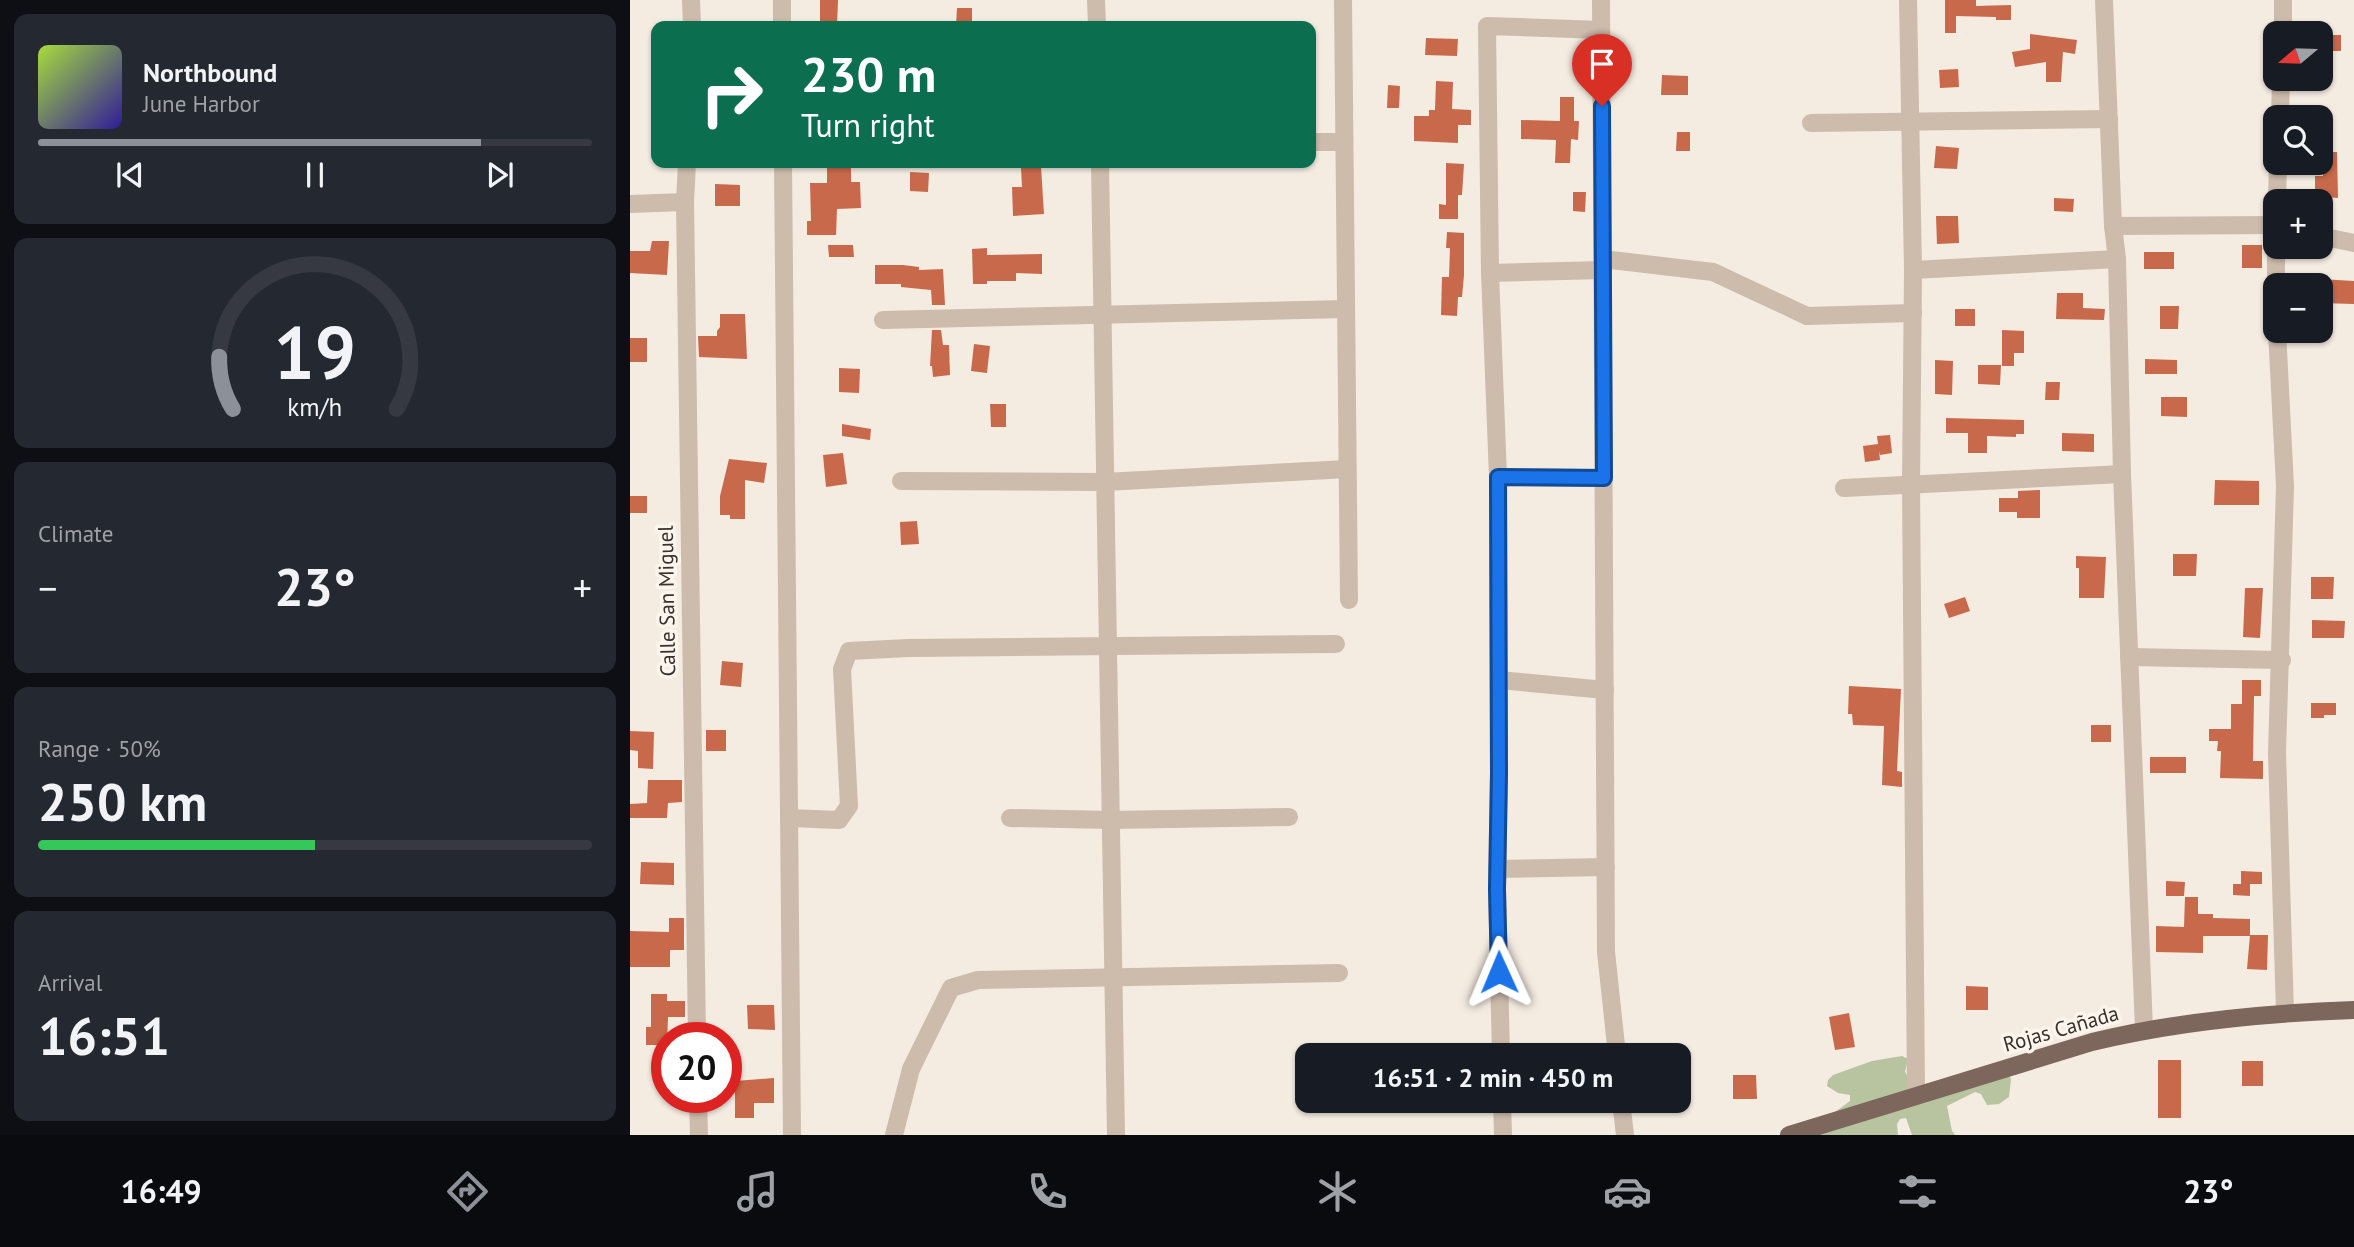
<!DOCTYPE html>
<html lang="en">
<head>
<meta charset="utf-8">
<style>
  :root { --surface:#171b24; --page:#242831; --text:#f1f3f6; --muted:#9ea1a6; --line:#363941; --accent:#8c9099 }
  body { margin:0; font-family:"PT Sans",sans-serif; background:var(--page); color:var(--text); height:100vh; display:flex; flex-direction:column; font-size:26px; white-space:nowrap }
  * { box-sizing:border-box; margin:0 }
  p { font-size:23px; color:var(--muted) }
  .icon { flex:none; width:38px; height:38px; fill:none; stroke:currentColor; stroke-width:2; stroke-linecap:round; stroke-linejoin:round }
  .map { position:relative; flex:1; overflow:hidden }
  .details { display:flex; flex-direction:column; gap:14px; padding:14px; background:#0d0f14; width:630px }
  .details>* { flex:none }
  .hud { position:absolute; left:21px; top:21px; width:665px; height:147px; border-radius:14px; box-shadow:0 2px 5px #0004; background:#0b6e4f; color:#fff; overflow:hidden }
  .needle { width:46px; rotate:251deg }
  .tools { position:absolute; left:1633px; top:21px; display:grid; gap:14px }
  .tools a { display:grid; place-items:center; width:70px; height:70px; border-radius:14px; background:var(--surface); box-shadow:0 2px 5px #0004; font-size:35px }
  .speed { position:absolute; left:21px; top:1022px; display:flex; gap:14px; font-size:35px; font-weight:700; text-align:center }
  .speed>* { display:grid; place-content:center; width:91px; height:91px; border-radius:50%; background:var(--surface); box-shadow:0 2px 5px #0004; line-height:1 }
  .speed .limit { border:10px solid #d22; background:#fff; color:#111 }
  .pin { position:absolute; display:grid; place-items:center; width:60px; height:60px; color:#fff; margin:-72px -30px; border-radius:50% 50% 50% 0; rotate:-45deg; box-shadow:0 0 7px #0007 }
  .pin .icon { rotate:45deg }
  .me { position:absolute; width:77px; margin:-38px; rotate:359deg; stroke-linejoin:round; filter:drop-shadow(0 0 5px #0008) }
  .turn { display:flex; align-items:center; gap:24px; height:147px; padding:0 35px; font-size:32px }
  .turn .icon { width:91px; height:91px; stroke-width:2.5 }
  .turn b { display:block; font-size:49px; line-height:60px }
  .big { font-size:52px; font-weight:700; line-height:1.1 }
  .details .card { flex:1; display:flex; flex-direction:column; justify-content:center; gap:10px; min-width:0; padding:0 24px; border-radius:14px; background:var(--page) }
  .details .dial { align-items:center; gap:0 }
  .dial svg { height:182px; overflow:visible; fill:none; stroke:var(--line); stroke-width:7; stroke-linecap:round; text-anchor:middle }
  .dial text { fill:var(--text); stroke:none }
  .song { display:flex; align-items:center; gap:21px }
  .cover { width:84px; height:84px; border-radius:10px; background:linear-gradient(135deg,hsl(80 70% 55%),hsl(250 70% 35%)) }
  .played { height:7px; border-radius:4px; background:linear-gradient(90deg,var(--accent) 80%,var(--line) 80%) }
  .keys { display:flex; justify-content:space-around; direction:ltr }
  .heat { display:flex; justify-content:space-between; align-items:center; font-size:38px; direction:ltr }
  .charge { height:10px; border-radius:5px; background:linear-gradient(90deg,#34c759 50%,var(--line) 0) }
  .trip { position:absolute; left:665px; top:1043px; width:396px; height:70px; border-radius:14px; background:var(--surface); box-shadow:0 2px 5px #0004; font-weight:700; line-height:70px; text-align:center }
  .tab-bar { display:flex; height:112px; justify-content:space-around; align-items:center; background:#090b0e; color:var(--muted) }
  .tab-bar .icon { width:49px; height:49px }
  .tab-bar .on { color:var(--accent) }
  .tab-bar b { font-size:32px; color:var(--text) }
  main { display:flex; flex:1; min-height:0 }
  .map>svg:first-child { display:block }
  .green { fill:#b8c4a0 }
  .building { fill:#c8694b }
  .lines { fill:none; stroke-linecap:round; stroke-linejoin:round }
  .minor { stroke:#cdbbac; stroke-width:18 }
  .major { stroke:#7d675c; stroke-width:18 }
  .route-casing { stroke:#114b97; stroke-width:18 }
  .route { stroke:#1a73e8; stroke-width:12 }
  .labels { text-anchor:middle; stroke-width:7; stroke-linejoin:round; paint-order:stroke }
  .street-label { font-size:21px; fill:#3b302b; stroke:#fbf5ee }
</style>
</head>
<body>
<main>
<section class="details">
<div class="card">
<div class="song"><i class="cover"></i><div><b>Northbound</b><p>June Harbor</p></div></div>
<div class="played"></div>
<div class="keys"><svg class="icon" aria-label="previous" viewBox="0 0 24 24"><path d="M18 5L8 12l10 7zM5 5v14"/></svg><svg class="icon" aria-label="pause" viewBox="0 0 24 24"><path d="M8 5v14M16 5v14"/></svg><svg class="icon" aria-label="next" viewBox="0 0 24 24"><path d="M6 5l10 7-10 7zM19 5v14"/></svg></div>
</div>
<div class="card dial"><svg viewBox="0 0 100 80">
<path d="M14 69A42 42 0 1 1 86 69"/>
<path d="M14 69A42 42 0 0 1 8 46" stroke="#8c9099"/>
<text x="50" y="56" font-size="32" font-weight="700">19</text>
<text x="50" y="72" font-size="11">km/h</text>
</svg></div>
<div class="card"><p>Climate</p>
<div class="heat"><a>−</a><b class="big">23°</b><a>+</a></div>
</div>
<div class="card"><p>Range · 50%</p><b class="big">250 km</b><div class="charge"></div></div>
<div class="card"><p>Arrival</p><b class="big">16:51</b></div>
</section>
<div class="map">
<svg width="1724" height="1135" viewBox="0 0 1724 1135">
  <rect width="100%" height="100%" fill="#f4ebe1"/>
  <path class="green" d="M1272,1056L1278,1059L1275,1072L1282,1083V1089L1378,1073L1381,1079L1379,1097L1369,1104L1357,1105L1351,1094L1345,1092L1317,1106L1322,1131L1325,1135H1282L1276,1118L1270,1119L1267,1124L1268,1135H1167L1201,1115L1220,1101V1095L1208,1093L1197,1086L1198,1080L1203,1075L1242,1061Z"/>
  <g class="building">
    <path d="M190,0H208L207,26H190Z"/>
    <path d="M1315,0H1346V6L1381,5V20H1366V17L1326,16V33H1315Z"/>
    <path d="M327,8H342V26H326Z"/>
    <path d="M1400,34L1447,40L1445,54L1433,52L1431,82H1416V62L1385,67L1382,52L1400,49Z"/>
    <rect x="1690" y="35" width="21" height="16"/>
    <path d="M796,38L828,39L827,56L795,55Z"/>
    <path d="M1328,69L1329,87L1310,88L1309,70Z"/>
    <path d="M1032,75L1058,76V95H1031Z"/>
    <path d="M806,81L823,82L822,109L841,110V125H828V143L784,141V116H799V110H805Z"/>
    <path d="M758,85L770,86L769,108H757Z"/>
    <path d="M930,97H944V121H949L948,140L941,139L940,163H925L926,140L891,139V120L930,121Z"/>
    <path d="M1047,132H1060V151H1046Z"/>
    <path d="M1306,146L1329,148L1327,169L1304,168Z"/>
    <path d="M1693,152H1707L1708,198L1696,197V201H1685V176H1693Z"/>
    <path d="M197,163L221,164V182H230L231,208L207,209L206,235H177V221H181L180,183H197Z"/>
    <path d="M816,163L834,164L832,195H828V219H809V204L816,205Z"/>
    <path d="M411,167L414,214L383,216L382,187H392L391,168Z"/>
    <path d="M280,172L299,173L298,192L280,191Z"/>
    <path d="M85,184L110,185V206H85Z"/>
    <path d="M943,192H956L955,212L943,211Z"/>
    <path d="M1424,198L1444,199L1443,212L1424,211Z"/>
    <path d="M1306,216H1328L1329,243L1307,244Z"/>
    <path d="M817,232L834,233V275L832,297H828L827,316L811,315L812,277H819L820,248H816Z"/>
    <path d="M22,241H39L37,275L0,273V251H20Z"/>
    <path d="M198,245H223L224,257H199Z"/>
    <rect x="1612" y="245" width="20" height="23"/>
    <path d="M357,248V255L412,254V274L386,273V281H357V284H343L342,249Z"/>
    <rect x="1514" y="252" width="30" height="17"/>
    <path d="M245,265H273L289,267V270L313,269L315,305H302L301,290L271,287V284H245Z"/>
    <path d="M1690,279L1724,281V304L1690,303Z"/>
    <path d="M1427,293H1453V308L1475,309L1474,320L1426,319Z"/>
    <path d="M1530,306H1549L1548,329H1530Z"/>
    <rect x="1325" y="309" width="20" height="17"/>
    <path d="M90,314H115L117,359L69,357L68,336H87V331L90,327Z"/>
    <path d="M302,330H311L313,345H319L320,375L303,377L302,366H300Z"/>
    <path d="M1372,330L1394,331V353H1384V366H1372Z"/>
    <rect x="0" y="338" width="17" height="24"/>
    <path d="M344,344L360,346L357,373L341,371Z"/>
    <path d="M1515,359L1547,360V374H1515Z"/>
    <path d="M1305,360L1323,361L1322,395L1305,394Z"/>
    <path d="M1348,365H1371L1370,385L1348,384Z"/>
    <path d="M209,368L230,369L229,393L209,392Z"/>
    <path d="M1416,382H1430L1429,400H1415Z"/>
    <path d="M1531,397H1557V417L1531,416Z"/>
    <path d="M360,404H376V427H361Z"/>
    <path d="M1316,418L1394,420V434H1386V437L1357,436V453H1338V433H1316Z"/>
    <path d="M212,424L241,429L240,440L212,436Z"/>
    <path d="M1432,433L1464,434V452L1432,451Z"/>
    <path d="M1260,435L1262,453L1250,455L1249,451L1250,460L1235,462L1233,446L1248,444L1247,436Z"/>
    <path d="M213,453L217,484L196,487L193,455Z"/>
    <path d="M99,459L137,463L134,483L115,480V519H100V515H90V496Z"/>
    <path d="M1585,480L1629,481V505H1584Z"/>
    <path d="M1410,490V518H1387V512H1369V498H1388V491Z"/>
    <rect x="0" y="496" width="17" height="17"/>
    <path d="M287,521L289,544L271,545L270,522Z"/>
    <path d="M1543,554H1567L1566,576H1543Z"/>
    <path d="M1446,556L1476,557L1474,598H1449V568H1446Z"/>
    <path d="M1681,577H1704L1703,599H1681Z"/>
    <path d="M1615,588H1633L1630,638L1613,637Z"/>
    <path d="M1335,597L1340,611L1319,618L1314,604Z"/>
    <path d="M1682,620L1715,621L1714,638H1682Z"/>
    <path d="M92,661L113,663L111,687L90,685Z"/>
    <path d="M1612,680H1631V696H1624L1623,761H1633V779L1590,778L1591,751H1587L1588,741H1579V729H1601V704H1612Z"/>
    <path d="M1219,686L1271,689L1267,771L1272,772V787L1252,785L1254,726L1223,725L1222,714H1218Z"/>
    <path d="M1681,703H1706V715H1694V718H1681Z"/>
    <rect x="1461" y="725" width="20" height="17"/>
    <rect x="76" y="730" width="20" height="21"/>
    <path d="M0,731L24,732L23,769L8,768V751L0,750Z"/>
    <rect x="1520" y="757" width="36" height="16"/>
    <path d="M18,780H52V802L38,803L37,818H0V804L17,803Z"/>
    <path d="M11,862L44,863V885L10,884Z"/>
    <path d="M1611,871L1632,872V884H1620V896L1603,895V884H1611Z"/>
    <path d="M1536,881L1555,882L1554,896H1536Z"/>
    <path d="M1555,897H1568V914H1583V918L1620,919V936H1573V953L1526,952V926L1554,927Z"/>
    <path d="M39,918H54V950H40V967H0V931L39,932Z"/>
    <path d="M1620,935H1638L1637,970L1617,969Z"/>
    <path d="M1336,986L1358,987V1010H1336Z"/>
    <path d="M21,994H37V1001H55V1017H38L37,1045H16V1027H21Z"/>
    <path d="M117,1005H144L145,1030L118,1029Z"/>
    <path d="M1219,1013L1225,1047L1205,1050L1199,1017Z"/>
    <rect x="1528" y="1060" width="23" height="58"/>
    <rect x="1612" y="1061" width="21" height="25"/>
    <path d="M1103,1075H1126L1127,1099H1103Z"/>
    <path d="M144,1078V1103H124V1118H105V1081Z"/>
  </g>
  <g class="lines">
    <g class="minor">
      <path d="M61,0L62,26"/>
      <path d="M152,0V26"/>
      <path d="M466,0L467,26"/>
      <path d="M713,0L719,600"/>
      <path d="M971,0L976,952L987,1055"/>
      <path d="M1278,0L1283,270L1281,485L1286,1096"/>
      <path d="M1474,0L1483,226L1487,259L1492,474L1514,1030"/>
      <path d="M1653,0V33"/>
      <path d="M1650,117L1651,79"/>
      <path d="M1181,123L1479,119"/>
      <path d="M681,142H714"/>
      <path d="M57,163L55,202L67,1038"/>
      <path d="M153,163L162,1135"/>
      <path d="M470,163L486,1135"/>
      <path d="M1647,201L1648,163"/>
      <path d="M0,204L55,202"/>
      <path d="M1483,226L1645,225"/>
      <path d="M1690,236L1724,243"/>
      <path d="M1646,247V285"/>
      <path d="M973,259L1083,272L1177,316L1283,313"/>
      <path d="M1283,270L1487,259"/>
      <path d="M860,273L973,270"/>
      <path d="M253,320L716,309"/>
      <path d="M1647,331L1655,486L1647,753L1655,1012"/>
      <path d="M868,477L974,478"/>
      <path d="M271,481L475,482L717,469"/>
      <path d="M1214,488L1492,474"/>
      <path d="M1499,657L1652,660"/>
      <path d="M869,680L975,690"/>
      <path d="M159,818L209,820L219,806L212,669L219,651L278,648L706,644"/>
      <path d="M380,818L481,820L659,817"/>
      <path d="M867,869L976,867"/>
      <path d="M871,1055L867,889L869,773L868,477L860,273L857,26L971,30"/>
      <path d="M68,1097L69,1135"/>
      <path d="M872,1101L873,1135"/>
      <path d="M991,1101L995,1135"/>
      <path d="M264,1135L281,1069L321,988L348,980L709,973"/>
    </g>
    <path class="major" d="M1159,1135L1462,1042C1548,1021 1636,1013 1724,1010"/>
  </g>
  <g class="lines">
    <g class="route-casing">
      <path id="route" d="M869,972L867,889L869,773L868,477L974,478L972,106"/>
    </g>
    <use href="#route" class="route"/>
  </g>
  <g class="labels">
    <g class="street-label">
      <text transform="translate(37 601) rotate(-91)" y="7">Calle San Miguel</text>
      <text transform="translate(1431 1029) rotate(-16)" y="7">Rojas Cañada</text>
    </g>
  </g>
</svg>
<div class="tools">
<a><svg class="needle" viewBox="-14 -14 28 28"><path d="M0-13l5 13h-10z" fill="#e53935"/><path d="M0 13l5-13h-10z" fill="#9ea1a6"/></svg></a>
<a><svg class="icon" aria-label="search" viewBox="0 0 24 24"><circle cx="10" cy="10" r="6"/><path d="M15 15l6 6"/></svg></a>
<a>+</a>
<a>−</a>
</div>
<div class="speed"><div class="limit">20</div></div>
<div class="pin" style="left:972px;top:106px;background:#d93025"><svg class="icon" aria-label="arrive" viewBox="0 0 24 24"><path d="M6 21V4h12l-3 4 3 4H6"/></svg></div>
<svg class="me" style="left:869px;top:972px" viewBox="-20 -20 40 40"><path d="M0-17L14 15 0 8-14 15z" fill="#1a73e8" stroke="#fff" stroke-width="4"/></svg>
<div class="trip">16:51 · 2 min · 450 m</div>
<div class="hud">
<div class="turn"><svg class="icon" aria-label="right" viewBox="0 0 24 24"><path d="M7 20v-9h11M14 6l5 5-5 5"/></svg><div><b>230 m</b>Turn right</div></div>
</div>
</div>
</main>
<nav class="tab-bar">
<b>16:49</b>
<svg class="icon on" aria-label="directions" viewBox="0 0 24 24"><path d="M12 3l9 9-9 9-9-9zM9 14v-3h6M13 9l2 2-2 2"/></svg>
<svg class="icon" aria-label="music" viewBox="0 0 24 24"><path d="M9 18V5l10-2v13"/><circle cx="6" cy="18" r="3"/><circle cx="16" cy="16" r="3"/></svg>
<svg class="icon" aria-label="phone" viewBox="0 0 24 24"><path d="M5 4h4l2 5-3 2q2 4 5 5l2-3 5 2v4C11 20 4 13 5 4z"/></svg>
<svg class="icon" aria-label="climate" viewBox="0 0 24 24"><path d="M12 3v18M4 7l16 10M4 17L20 7"/></svg>
<svg class="icon" aria-label="car" viewBox="0 0 24 24"><path d="M5 17H2v-5l4-1 3-4h7l3 4 3 1v5h-3M9 17h6M6 11h13"/><circle cx="7" cy="17" r="2"/><circle cx="17" cy="17" r="2"/></svg>
<svg class="icon" aria-label="filters" viewBox="0 0 24 24"><path d="M4 7h16M4 17h16"/><circle cx="9" cy="7" r="2"/><circle cx="15" cy="17" r="2"/></svg>
<b>23°</b>
</nav>
</body>
</html>
